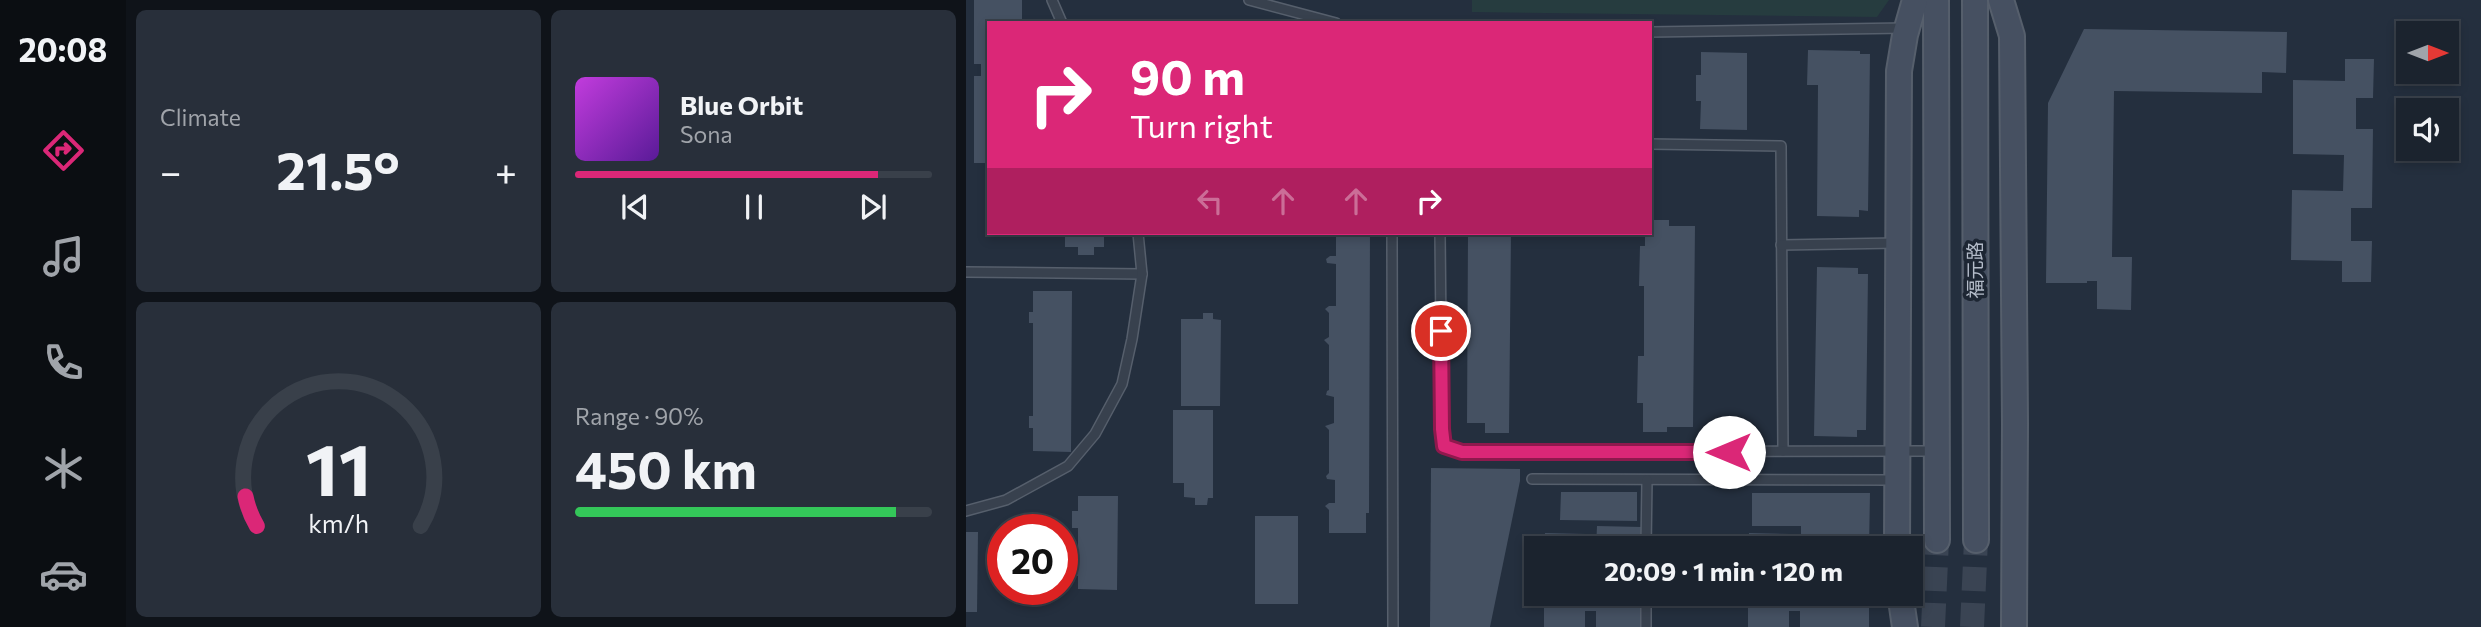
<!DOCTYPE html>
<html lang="en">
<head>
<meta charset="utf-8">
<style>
  :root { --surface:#1b232e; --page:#282f3a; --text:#f1f3f6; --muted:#a0a4aa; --line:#39404a; --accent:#db2777 }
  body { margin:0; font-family:Commissioner,"Noto Sans SC",sans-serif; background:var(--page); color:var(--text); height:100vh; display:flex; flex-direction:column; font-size:26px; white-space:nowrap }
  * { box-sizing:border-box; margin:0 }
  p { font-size:23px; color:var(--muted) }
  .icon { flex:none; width:38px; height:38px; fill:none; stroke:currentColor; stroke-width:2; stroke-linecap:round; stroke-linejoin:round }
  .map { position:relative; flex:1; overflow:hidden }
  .details { display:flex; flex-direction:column; gap:10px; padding:10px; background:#0f1319; width:840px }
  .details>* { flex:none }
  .top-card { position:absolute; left:21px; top:21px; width:665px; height:214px; border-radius:0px; box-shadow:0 4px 10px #0003,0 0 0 2px var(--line); background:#db2777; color:#fff; overflow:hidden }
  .needle { width:46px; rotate:90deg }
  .fabs { position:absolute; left:1430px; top:21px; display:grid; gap:14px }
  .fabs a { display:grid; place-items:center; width:63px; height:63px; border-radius:0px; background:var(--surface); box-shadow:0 4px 10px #0003,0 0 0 2px var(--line); font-size:35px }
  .speed { position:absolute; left:21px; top:514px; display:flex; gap:14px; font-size:35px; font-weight:700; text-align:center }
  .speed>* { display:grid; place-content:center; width:91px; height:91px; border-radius:50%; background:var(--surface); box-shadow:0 4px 10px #0003,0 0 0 2px var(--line); line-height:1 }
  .speed .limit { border:10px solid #d22; background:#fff; color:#111 }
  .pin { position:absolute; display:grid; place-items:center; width:60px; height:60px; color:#fff; margin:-30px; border:4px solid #fff; border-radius:50%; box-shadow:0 2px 7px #0007 }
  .me { position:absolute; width:77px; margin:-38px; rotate:270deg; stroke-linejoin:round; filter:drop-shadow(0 0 5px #0008) }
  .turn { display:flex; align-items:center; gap:24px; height:147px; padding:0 28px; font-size:32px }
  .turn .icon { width:91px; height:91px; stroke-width:2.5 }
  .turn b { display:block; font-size:49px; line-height:60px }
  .lanes { display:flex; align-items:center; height:66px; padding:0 28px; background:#0003; justify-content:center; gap:35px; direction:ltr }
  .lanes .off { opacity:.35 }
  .big { font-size:52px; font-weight:700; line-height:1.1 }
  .details .card { flex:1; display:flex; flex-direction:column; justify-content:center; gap:10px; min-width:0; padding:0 24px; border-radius:10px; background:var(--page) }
  .details .dial { align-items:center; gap:0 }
  .dial svg { height:182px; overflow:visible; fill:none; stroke:var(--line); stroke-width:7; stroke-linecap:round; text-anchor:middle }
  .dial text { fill:var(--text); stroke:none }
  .song { display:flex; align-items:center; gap:21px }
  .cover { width:84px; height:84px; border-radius:10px; background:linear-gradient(135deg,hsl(290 70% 55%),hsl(270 70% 35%)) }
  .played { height:7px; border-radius:4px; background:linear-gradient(90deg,var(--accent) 85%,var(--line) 85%) }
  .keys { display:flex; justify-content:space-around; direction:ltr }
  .heat { display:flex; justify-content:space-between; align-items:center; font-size:38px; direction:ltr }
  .charge { height:10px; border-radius:5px; background:linear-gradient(90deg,#34c759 90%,var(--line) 0) }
  .details .tiles { flex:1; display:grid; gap:10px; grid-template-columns:repeat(2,1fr) }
  .trip { position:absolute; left:558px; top:536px; width:399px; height:70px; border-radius:0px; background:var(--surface); box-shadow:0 4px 10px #0003,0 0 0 2px var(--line); font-weight:700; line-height:70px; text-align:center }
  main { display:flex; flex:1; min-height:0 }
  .dock { display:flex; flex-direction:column; width:126px; justify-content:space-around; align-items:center; background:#0b0e12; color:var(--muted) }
  .dock .icon { width:49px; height:49px }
  .dock .selected { color:var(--accent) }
  .dock b { font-size:32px; color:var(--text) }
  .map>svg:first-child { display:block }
  .green { fill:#263c3f }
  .building { fill:#455162 }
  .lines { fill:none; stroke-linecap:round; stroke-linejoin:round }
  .secondary-tunnel { stroke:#3a4453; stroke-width:24; stroke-dasharray:24 12; stroke-linecap:butt }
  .lane-casing { stroke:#565f6c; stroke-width:12 }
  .secondary-casing { stroke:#565f6c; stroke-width:28 }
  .lane { stroke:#38414e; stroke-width:9 }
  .secondary { stroke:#465061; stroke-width:24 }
  .route-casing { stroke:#8e194d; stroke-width:18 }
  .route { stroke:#db2777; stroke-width:12 }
  .labels { text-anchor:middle; stroke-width:7; stroke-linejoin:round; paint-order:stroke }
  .street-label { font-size:19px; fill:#b4bcc9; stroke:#1d2633 }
</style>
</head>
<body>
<main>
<nav class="dock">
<b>20:08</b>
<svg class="icon selected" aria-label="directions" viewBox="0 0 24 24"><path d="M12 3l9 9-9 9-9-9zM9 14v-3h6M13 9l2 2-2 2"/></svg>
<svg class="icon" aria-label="music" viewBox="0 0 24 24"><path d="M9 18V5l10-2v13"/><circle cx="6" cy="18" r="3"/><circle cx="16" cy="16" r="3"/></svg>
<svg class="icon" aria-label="phone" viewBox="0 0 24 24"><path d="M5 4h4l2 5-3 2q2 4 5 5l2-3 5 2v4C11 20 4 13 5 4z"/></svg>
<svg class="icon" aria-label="climate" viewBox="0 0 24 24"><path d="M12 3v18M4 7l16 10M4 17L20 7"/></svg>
<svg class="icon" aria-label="car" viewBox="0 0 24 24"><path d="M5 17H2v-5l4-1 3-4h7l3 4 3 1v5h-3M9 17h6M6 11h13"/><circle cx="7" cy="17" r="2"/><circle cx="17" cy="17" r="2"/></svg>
</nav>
<section class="details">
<div class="tiles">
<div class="card"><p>Climate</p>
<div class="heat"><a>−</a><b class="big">21.5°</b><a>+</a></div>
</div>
<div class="card">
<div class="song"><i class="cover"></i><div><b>Blue Orbit</b><p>Sona</p></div></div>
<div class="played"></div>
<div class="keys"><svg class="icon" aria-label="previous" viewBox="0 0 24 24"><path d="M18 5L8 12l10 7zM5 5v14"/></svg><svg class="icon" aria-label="pause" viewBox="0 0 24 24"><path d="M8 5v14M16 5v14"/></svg><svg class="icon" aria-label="next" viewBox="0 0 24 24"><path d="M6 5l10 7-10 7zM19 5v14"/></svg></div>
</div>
<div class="card dial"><svg viewBox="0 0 100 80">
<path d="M14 69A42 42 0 1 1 86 69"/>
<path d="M14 69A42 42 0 0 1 9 56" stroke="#db2777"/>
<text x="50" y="56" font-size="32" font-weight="700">11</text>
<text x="50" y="72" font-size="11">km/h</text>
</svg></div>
<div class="card"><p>Range · 90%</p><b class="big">450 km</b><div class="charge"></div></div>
</div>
</section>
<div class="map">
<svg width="1515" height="627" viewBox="0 0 1515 627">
  <rect width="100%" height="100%" fill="#242f3e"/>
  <path class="green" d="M506,0H923L911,17L506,12Z"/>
  <g class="building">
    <path d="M8,0H56V23H23V163H8V76H15V64H8Z"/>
    <path d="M1118,29L1321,32L1320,73L1296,72V93L1148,91L1146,257H1166L1165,310L1131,309V281H1121V283H1080L1082,103Z"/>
    <path d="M842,50L894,51V54H904L902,211L893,210V217L851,216L852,85H841Z"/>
    <path d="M735,52L781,53V130L734,129L735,101H730V75H735Z"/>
    <path d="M1379,59H1408L1407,98H1390V129H1407L1406,208H1385V241H1406L1405,282H1376V261L1325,260L1326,190L1377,191L1378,155L1327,154V80L1379,81Z"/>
    <path d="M684,220H703V226H729L727,427H701V432H677V403H671L672,356H678V286H673L674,246H679V233H684Z"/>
    <path d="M99,233H135L138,235V247H128V255H112V247H99Z"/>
    <path d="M370,233H404L403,513H400V533H363V510L359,506L363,503H369V480L361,479L360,476L363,473V430L359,426L368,423V397L360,395L361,391L363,390V345L358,340L363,337V313L359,309L363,306H370V264L361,263L360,259L364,256H370Z"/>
    <path d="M502,233H545L543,433H519V423H501Z"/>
    <path d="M851,267L892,268V274H902L900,430H891V437L848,436Z"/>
    <path d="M67,291H106L105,452L67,451V428H63V416H67V323H63V312H67Z"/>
    <path d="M237,313H247V319L255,320L254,406H215V319H237Z"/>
    <path d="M207,410H247V498H242L241,505H229V498L218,497V483H207Z"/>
    <path d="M465,468L554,469V481L524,627H464Z"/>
    <path d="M595,492H671V521L594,520Z"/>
    <path d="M786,493H904L903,548H835V526H786Z"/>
    <path d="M112,496H152L151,590L112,589V576L106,575V560H112V528H106V511H112Z"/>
    <rect x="289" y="516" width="43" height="88"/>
    <path d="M631,526L676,527V548H630Z"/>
    <path d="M0,532H12L11,612H0Z"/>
    <path d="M579,533L620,534V548H579Z"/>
    <path d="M783,533L824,534V548H782Z"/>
    <path d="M578,593H676L675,627H630V611H619V627H578Z"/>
    <path d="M782,593H903V627H834V611H823V627H782Z"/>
  </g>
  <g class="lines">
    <g class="secondary-tunnel">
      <path d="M967,627L971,540"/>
      <path d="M1006,627L1010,540"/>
    </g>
    <g class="lane-casing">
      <g id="lane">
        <path d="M86,0L96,23"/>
        <path d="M283,0L370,23"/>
        <path d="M684,32L939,28"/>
        <path d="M684,144L815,146L817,451"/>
        <path d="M426,233L427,627"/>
        <path d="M474,233L476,429L478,446L496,452L969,451"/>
        <path d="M815,245L931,243"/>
        <path d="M0,272L176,274"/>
        <path d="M566,479L929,480"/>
        <path d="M0,511L40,500L102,466L129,434L156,384L166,339L176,274L172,233"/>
        <path d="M680,548L681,480"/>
        <path d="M680,627V593"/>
      </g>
    </g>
    <g class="secondary-casing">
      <g id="secondary">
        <path d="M970,0L971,540"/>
        <path d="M1009,0L1010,540"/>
        <path d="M1035,0L1046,36L1049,424L1048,627"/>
        <path d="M931,548L933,71L939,35L949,0"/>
        <path d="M934,593L939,627"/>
      </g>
    </g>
    <use href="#lane" class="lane"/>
    <use href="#secondary" class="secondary"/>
  </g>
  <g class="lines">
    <g class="route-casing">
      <path id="route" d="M475,331L476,429L478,446L496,452H763"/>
    </g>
    <use href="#route" class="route"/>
  </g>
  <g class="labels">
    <g class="street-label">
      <text transform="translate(1009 270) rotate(-90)" y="7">福元路</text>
    </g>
  </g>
</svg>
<div class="fabs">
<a><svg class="needle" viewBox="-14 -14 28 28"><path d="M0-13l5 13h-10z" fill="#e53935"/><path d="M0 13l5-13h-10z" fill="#a0a4aa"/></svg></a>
<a><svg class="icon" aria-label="sound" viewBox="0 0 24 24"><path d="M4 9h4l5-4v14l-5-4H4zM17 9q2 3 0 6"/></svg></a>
</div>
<div class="speed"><div class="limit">20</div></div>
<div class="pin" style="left:475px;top:331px;background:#d93025"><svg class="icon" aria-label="arrive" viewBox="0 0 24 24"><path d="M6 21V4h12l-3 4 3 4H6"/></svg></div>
<svg class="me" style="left:763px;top:452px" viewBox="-20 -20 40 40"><circle r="19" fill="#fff"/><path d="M0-13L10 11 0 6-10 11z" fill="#db2777"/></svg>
<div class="trip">20:09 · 1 min · 120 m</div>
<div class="top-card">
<div class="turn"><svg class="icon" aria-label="right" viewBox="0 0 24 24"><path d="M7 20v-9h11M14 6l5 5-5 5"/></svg><div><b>90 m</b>Turn right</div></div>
<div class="lanes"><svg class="icon off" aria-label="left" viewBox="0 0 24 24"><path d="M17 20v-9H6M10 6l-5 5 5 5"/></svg><svg class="icon off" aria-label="ahead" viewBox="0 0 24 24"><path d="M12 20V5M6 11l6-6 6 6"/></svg><svg class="icon off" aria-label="ahead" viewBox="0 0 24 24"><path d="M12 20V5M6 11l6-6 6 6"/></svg><svg class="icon" aria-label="right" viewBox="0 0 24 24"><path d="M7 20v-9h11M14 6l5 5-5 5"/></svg></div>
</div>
</div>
</main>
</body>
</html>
